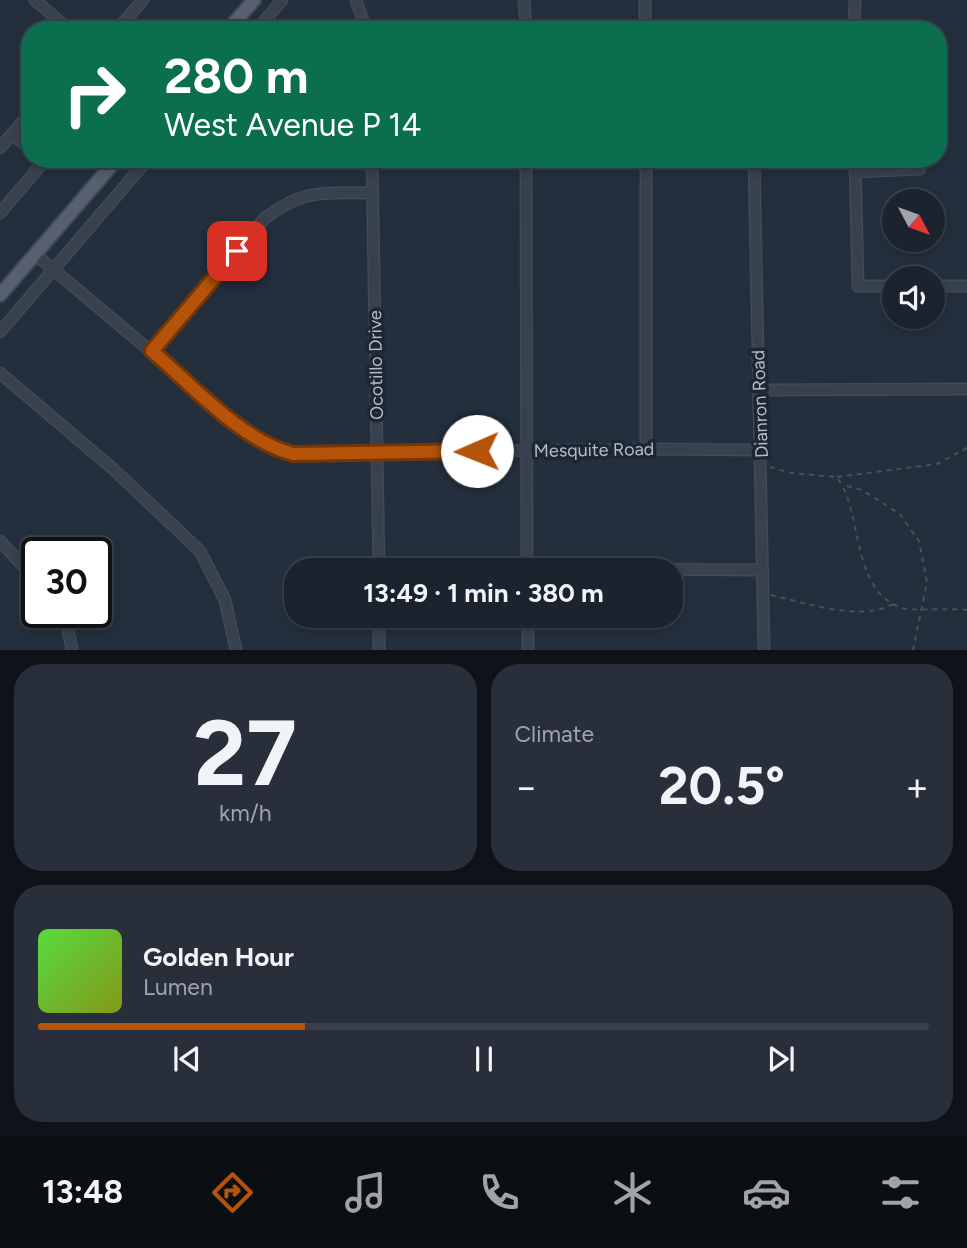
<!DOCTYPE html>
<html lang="en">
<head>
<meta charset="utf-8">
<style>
  :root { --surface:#1b232e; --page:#282f3a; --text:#f1f3f6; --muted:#a0a4aa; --line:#39404a; --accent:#b45309 }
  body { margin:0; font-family:Figtree,sans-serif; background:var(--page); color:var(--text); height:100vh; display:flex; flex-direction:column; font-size:26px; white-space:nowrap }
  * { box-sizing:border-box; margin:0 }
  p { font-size:23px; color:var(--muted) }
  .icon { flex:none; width:38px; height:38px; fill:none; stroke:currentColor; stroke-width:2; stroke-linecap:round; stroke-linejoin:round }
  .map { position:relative; height:650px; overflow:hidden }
  .drawer { display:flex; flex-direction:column; gap:14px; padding:14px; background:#0f1319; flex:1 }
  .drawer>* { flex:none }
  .guide { position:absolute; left:21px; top:21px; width:926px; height:147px; border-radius:28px; box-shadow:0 4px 10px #0003,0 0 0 2px var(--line); background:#0b6e4f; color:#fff; overflow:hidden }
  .needle { width:46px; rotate:131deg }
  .tools { position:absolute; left:882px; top:189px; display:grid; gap:14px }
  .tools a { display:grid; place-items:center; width:63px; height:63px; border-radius:50%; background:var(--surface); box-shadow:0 4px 10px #0003,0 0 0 2px var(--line); font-size:35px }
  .speed { position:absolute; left:21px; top:537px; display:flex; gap:14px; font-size:35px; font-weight:700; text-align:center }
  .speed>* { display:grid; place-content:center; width:91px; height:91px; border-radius:50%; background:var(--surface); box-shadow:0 4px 10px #0003,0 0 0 2px var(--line); line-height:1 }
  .speed .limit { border:4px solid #111; border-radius:10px; background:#fff; color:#111 }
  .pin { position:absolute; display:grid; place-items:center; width:60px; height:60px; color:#fff; margin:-30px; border-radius:14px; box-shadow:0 4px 10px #0006 }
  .me { position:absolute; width:77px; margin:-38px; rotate:269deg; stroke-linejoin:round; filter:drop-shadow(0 0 5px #0008) }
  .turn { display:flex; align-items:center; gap:24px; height:147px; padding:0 28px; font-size:32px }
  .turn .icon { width:91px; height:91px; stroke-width:2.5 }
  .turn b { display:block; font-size:49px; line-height:60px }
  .big { font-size:52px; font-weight:700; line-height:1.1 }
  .drawer .widget { flex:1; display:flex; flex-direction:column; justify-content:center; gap:10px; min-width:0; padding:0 24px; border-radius:28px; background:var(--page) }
  .drawer .dial { align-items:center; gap:0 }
  .dial b { font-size:91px; line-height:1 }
  .song { display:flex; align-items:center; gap:21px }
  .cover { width:84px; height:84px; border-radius:10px; background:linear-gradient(135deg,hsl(110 70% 55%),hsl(70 70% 35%)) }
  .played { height:7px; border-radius:4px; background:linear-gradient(90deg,var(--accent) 30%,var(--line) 30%) }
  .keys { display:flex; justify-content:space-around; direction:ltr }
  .heat { display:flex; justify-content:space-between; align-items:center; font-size:38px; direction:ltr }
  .drawer .tiles { flex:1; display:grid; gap:14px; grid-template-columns:1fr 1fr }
  .widget:last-child { grid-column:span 2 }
  .trip { position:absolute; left:284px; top:558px; width:399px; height:70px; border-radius:28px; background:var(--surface); box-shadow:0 4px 10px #0003,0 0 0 2px var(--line); font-weight:700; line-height:70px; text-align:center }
  .menu { display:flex; height:112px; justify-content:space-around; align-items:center; background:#0b0e12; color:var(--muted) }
  .menu .icon { width:49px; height:49px }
  .menu .selected { color:var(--accent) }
  .menu b { font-size:32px; color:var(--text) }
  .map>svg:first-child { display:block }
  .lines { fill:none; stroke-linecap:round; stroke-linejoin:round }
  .minor-casing { stroke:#414a57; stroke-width:13 }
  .major-casing { stroke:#414a57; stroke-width:16 }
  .path { stroke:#3f5557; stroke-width:2; stroke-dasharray:5 5; stroke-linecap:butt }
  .minor { stroke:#38414e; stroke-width:10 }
  .major { stroke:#56606e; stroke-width:12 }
  .route-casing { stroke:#753606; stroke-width:18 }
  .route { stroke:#b45309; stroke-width:12 }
  .labels { text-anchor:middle; stroke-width:7; stroke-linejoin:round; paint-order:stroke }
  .street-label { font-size:18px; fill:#b4bcc9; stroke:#1d2633 }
</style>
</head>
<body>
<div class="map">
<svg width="967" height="650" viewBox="0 0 967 650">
  <rect width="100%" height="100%" fill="#242f3e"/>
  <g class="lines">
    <g class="minor-casing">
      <g id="minor">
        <path d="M35,0L69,30"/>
        <path d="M356,0L366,30"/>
        <path d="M524,0L526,30"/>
        <path d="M645,0V30"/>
        <path d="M117,30L143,0"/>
        <path d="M257,30L282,0"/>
        <path d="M854,30L855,0"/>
        <path d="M12,134L30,149"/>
        <path d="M0,148L30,113"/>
        <path d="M372,159L379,570"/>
        <path d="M526,159L527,570"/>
        <path d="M646,159V449"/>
        <path d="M754,159L764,650"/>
        <path d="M855,159L858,286H894"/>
        <path d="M855,172L920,169"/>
        <path d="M0,213L46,159"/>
        <path d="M35,254L249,434L271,449L293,454L646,449L761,450"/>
        <path d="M933,286H967"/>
        <path d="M0,332L148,159"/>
        <path d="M152,351L265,218C305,188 324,193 372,193"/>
        <path d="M0,373L112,468L200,551L225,600L236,650"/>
        <path d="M759,390L967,389"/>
        <path d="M0,541L37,581"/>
        <path d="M610,569L763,570"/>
        <path d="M59,612L67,625L72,650"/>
        <path d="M379,616V650"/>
        <path d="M528,631V650"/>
      </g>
    </g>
    <g class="major-casing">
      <g id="major">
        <path d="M228,30L254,0"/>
        <path d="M0,295L117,159"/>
      </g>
    </g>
    <g class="path">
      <path d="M770,467L791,473L836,477C863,505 849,591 902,608C909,611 953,608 967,610"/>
      <path d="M837,477L937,464L967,448"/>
      <path d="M847,486L862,490L900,514L919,541L927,582L913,650"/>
      <path d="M771,595C807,603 861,623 895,603"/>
    </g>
    <use href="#minor" class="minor"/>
    <use href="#major" class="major"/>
  </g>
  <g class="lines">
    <g class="route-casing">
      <path id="route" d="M237,251L152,351C193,386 242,441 293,454L477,451"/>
    </g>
    <use href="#route" class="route"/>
  </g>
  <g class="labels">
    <g class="street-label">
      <text transform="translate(376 365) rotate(-91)" y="6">Ocotillo Drive</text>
      <text transform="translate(760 404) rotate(-92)" y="6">Dianron Road</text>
      <text transform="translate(594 450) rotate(-1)" y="6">Mesquite Road</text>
    </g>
  </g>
</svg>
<div class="tools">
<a><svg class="needle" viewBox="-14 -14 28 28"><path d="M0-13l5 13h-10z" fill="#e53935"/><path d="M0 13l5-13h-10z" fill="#a0a4aa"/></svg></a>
<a><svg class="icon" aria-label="sound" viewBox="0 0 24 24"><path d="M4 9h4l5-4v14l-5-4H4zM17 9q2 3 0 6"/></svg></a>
</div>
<div class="speed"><div class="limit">30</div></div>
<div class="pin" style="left:237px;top:251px;background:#d93025"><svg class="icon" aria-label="arrive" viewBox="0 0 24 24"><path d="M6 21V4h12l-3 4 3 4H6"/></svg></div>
<svg class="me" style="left:477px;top:451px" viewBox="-20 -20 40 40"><circle r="19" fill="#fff"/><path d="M0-13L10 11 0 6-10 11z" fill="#b45309"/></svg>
<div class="trip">13:49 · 1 min · 380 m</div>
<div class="guide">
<div class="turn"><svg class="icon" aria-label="right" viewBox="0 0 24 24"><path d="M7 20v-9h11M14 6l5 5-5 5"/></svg><div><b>280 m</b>West Avenue P 14</div></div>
</div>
</div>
<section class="drawer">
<div class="tiles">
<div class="widget dial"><b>27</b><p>km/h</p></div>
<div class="widget"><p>Climate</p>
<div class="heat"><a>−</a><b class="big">20.5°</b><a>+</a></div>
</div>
<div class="widget">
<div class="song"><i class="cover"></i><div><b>Golden Hour</b><p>Lumen</p></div></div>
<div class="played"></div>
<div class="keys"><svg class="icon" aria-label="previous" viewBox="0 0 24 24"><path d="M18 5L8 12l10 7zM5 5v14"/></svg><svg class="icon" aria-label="pause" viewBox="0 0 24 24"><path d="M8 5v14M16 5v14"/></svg><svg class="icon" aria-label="next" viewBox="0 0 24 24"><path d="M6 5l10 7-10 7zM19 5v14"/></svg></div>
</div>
</div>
</section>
<nav class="menu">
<b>13:48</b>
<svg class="icon selected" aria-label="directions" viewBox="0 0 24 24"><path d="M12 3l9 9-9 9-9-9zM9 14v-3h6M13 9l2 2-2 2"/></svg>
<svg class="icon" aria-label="music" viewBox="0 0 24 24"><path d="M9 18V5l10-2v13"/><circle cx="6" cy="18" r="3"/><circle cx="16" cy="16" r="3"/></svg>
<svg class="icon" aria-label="phone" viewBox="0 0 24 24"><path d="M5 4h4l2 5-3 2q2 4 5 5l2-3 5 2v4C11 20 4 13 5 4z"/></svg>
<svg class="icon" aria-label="climate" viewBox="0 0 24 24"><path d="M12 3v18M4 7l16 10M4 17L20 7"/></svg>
<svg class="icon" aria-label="car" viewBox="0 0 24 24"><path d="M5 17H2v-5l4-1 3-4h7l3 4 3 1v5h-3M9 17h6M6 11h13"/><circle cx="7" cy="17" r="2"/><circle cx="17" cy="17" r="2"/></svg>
<svg class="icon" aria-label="filters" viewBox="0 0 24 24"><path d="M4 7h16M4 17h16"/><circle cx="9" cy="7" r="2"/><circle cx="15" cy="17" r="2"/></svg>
</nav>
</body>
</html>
